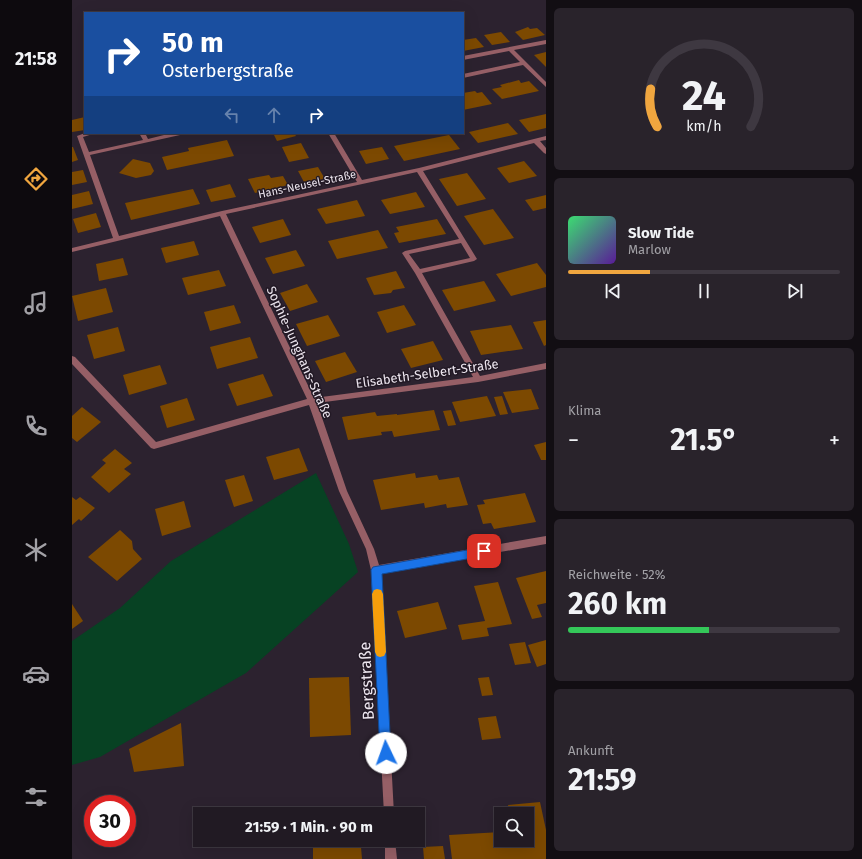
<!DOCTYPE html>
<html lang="de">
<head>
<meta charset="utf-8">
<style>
  :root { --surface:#211a23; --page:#29232b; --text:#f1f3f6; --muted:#a2a1a6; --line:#3e3841; --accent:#f0a63f }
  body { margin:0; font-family:"Fira Sans",sans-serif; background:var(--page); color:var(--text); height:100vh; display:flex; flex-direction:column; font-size:15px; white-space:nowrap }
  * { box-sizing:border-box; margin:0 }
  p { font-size:13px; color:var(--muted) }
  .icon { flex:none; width:22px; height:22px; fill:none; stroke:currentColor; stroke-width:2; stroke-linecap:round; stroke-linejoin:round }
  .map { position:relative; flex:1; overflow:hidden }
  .drawer { display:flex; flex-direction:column; gap:8px; padding:8px; background:#120e13; width:316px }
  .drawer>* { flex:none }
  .top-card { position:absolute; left:12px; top:12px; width:380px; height:122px; border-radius:0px; box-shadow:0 4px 16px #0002,0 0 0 1px var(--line); background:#1a4fa0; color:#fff; overflow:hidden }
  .controls { position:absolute; left:422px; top:807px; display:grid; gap:8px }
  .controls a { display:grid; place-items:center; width:40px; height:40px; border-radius:0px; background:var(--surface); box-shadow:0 4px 16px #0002,0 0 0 1px var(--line); font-size:20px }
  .speed { position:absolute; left:12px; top:795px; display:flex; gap:8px; font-size:20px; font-weight:700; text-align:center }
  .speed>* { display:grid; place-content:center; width:52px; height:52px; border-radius:50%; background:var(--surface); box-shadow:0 4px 16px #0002,0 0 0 1px var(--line); line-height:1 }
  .speed .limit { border:6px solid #d22; background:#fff; color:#111 }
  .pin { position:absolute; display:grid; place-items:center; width:34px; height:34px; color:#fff; margin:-17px; border-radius:8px; box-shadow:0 2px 6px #0006 }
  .me { position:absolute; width:44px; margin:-22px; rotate:357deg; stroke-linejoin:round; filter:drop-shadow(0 0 3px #0008) }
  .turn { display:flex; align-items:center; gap:14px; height:84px; padding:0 12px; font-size:18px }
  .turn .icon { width:52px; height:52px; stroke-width:2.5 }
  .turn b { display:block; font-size:28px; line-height:34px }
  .lanes { display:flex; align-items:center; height:38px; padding:0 12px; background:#0003; justify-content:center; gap:20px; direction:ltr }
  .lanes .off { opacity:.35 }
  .big { font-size:30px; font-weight:700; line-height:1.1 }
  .drawer .widget { flex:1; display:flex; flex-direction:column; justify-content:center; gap:6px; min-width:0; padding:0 14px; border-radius:6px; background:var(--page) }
  .drawer .dial { align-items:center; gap:0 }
  .dial svg { height:104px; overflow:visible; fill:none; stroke:var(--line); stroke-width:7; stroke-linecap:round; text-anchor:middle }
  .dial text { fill:var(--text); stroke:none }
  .song { display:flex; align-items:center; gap:12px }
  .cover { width:48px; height:48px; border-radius:6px; background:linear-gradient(135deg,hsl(140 70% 55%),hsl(270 70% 35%)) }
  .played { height:4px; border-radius:2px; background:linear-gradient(90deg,var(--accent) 30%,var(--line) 30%) }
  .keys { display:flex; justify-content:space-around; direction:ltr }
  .heat { display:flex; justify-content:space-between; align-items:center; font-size:22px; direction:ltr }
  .charge { height:6px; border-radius:3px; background:linear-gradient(90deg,#34c759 52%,var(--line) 0) }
  .trip { position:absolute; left:121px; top:807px; width:232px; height:40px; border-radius:0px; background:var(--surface); box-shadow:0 4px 16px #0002,0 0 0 1px var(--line); font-weight:700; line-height:40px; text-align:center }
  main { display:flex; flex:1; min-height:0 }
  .tabs { display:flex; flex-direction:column; width:72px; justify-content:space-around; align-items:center; background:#0d0a0e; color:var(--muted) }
  .tabs .icon { width:28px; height:28px }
  .tabs .selected { color:var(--accent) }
  .tabs b { font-size:18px; color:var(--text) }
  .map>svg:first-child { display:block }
  .green { fill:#074223 }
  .building { fill:#7c4901 }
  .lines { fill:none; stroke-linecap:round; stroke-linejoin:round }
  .street { fill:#965f66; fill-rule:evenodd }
  .route { fill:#1a73e8; stroke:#114b97 }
  .slow { fill:#f59e0b }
  .labels { text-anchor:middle; stroke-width:3; stroke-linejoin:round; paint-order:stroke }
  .far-street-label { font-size:11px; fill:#ece5ee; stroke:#221925 }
  .street-label { font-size:13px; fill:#ece5ee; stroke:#221925 }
  .near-street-label { font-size:16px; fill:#ece5ee; stroke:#221925 }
</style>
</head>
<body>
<main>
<nav class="tabs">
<b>21:58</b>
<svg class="icon selected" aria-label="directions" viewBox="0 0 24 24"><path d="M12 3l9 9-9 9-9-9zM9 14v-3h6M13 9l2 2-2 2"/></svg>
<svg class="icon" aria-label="music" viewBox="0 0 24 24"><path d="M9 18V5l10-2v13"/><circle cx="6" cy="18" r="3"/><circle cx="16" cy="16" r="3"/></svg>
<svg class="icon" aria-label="phone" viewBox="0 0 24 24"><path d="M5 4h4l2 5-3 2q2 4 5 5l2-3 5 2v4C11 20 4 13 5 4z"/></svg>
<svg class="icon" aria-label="climate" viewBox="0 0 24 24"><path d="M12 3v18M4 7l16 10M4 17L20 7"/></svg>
<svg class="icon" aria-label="car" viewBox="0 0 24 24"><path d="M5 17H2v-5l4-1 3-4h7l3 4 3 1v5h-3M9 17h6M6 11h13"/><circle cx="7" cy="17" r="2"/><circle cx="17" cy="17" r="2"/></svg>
<svg class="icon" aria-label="filters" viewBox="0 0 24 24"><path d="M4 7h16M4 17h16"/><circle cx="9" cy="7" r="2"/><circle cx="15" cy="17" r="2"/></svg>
</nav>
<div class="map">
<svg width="474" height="859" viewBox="0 0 474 859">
  <rect width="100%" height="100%" fill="#2c222f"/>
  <path class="green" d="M244,473L277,544L286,572L174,673L28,757L0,765V641L48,608L99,561Z"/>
  <g class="building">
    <path d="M456,27L458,29L465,28L473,35L451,40L443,32Z"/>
    <path d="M429,32L438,42L420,45L412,35Z"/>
    <path d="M404,38L412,47L391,51V40Z"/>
    <path d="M474,52V67L462,55Z"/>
    <path d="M447,80L449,83L457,81L467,91L430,99L420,89L430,87L428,85Z"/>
    <path d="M403,91L405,93L410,92L420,104L391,110V93Z"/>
    <path d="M474,114V128L457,132L447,120Z"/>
    <path d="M13,117V130L0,132V120Z"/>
    <path d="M436,123L446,134L406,143L397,132Z"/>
    <path d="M201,133H222L224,136L205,141Z"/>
    <path d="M377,135L388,149L332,161L322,146Z"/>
    <path d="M155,140L162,156L95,170L90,157L117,151L116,148Z"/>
    <path d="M229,143L237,158L217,162L210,147Z"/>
    <path d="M0,147H1L6,160L0,162Z"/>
    <path d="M310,147L317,159L294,164L287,151Z"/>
    <path d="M61,159L78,163L82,171L79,175L64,178L47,173Z"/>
    <path d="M452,161L465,176L437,183L425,168Z"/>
    <path d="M246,167L253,179L233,184L226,171Z"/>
    <path d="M11,170L15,182L0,185V172Z"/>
    <path d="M395,173L414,199L385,206L367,179Z"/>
    <path d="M197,175L199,178L211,176L216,185L183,193L176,179Z"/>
    <path d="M158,184L164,197L139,202L134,190Z"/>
    <path d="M121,189L128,204L59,220L53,203Z"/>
    <path d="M17,191L21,204L0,209V195Z"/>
    <path d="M344,192L353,207L318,214L309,200Z"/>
    <path d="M474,195V208L461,211L453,200Z"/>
    <path d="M285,200L293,216L254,224L245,209Z"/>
    <path d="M421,209L442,238L412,245L392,216Z"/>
    <path d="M24,213L29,227L6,233L1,219Z"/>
    <path d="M211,219L219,235L188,243L180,227Z"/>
    <path d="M365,219L374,234L327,243L322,233L327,232L324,227Z"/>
    <path d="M306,230L316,248L265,259L256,241Z"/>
    <path d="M122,241L127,255L94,263L89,248Z"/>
    <path d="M224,250L233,266L201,274L193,258Z"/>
    <path d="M51,258L56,275L27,281L24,264Z"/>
    <path d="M465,263L474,275V287L439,296L424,274Z"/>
    <path d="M147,270L154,286L116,295L110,278Z"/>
    <path d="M324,271L333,288L321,290L319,293L302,295L294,278Z"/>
    <path d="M412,281L424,301L382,311L370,290Z"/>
    <path d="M235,284L246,302L218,311L208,293Z"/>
    <path d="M34,288L41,312L6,321L0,296Z"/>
    <path d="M162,305L169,323L138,331L132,312Z"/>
    <path d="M332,305L344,325L315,333L305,312Z"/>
    <path d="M256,315L268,336L235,346L224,324Z"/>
    <path d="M474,320V345L472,346L461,322Z"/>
    <path d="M439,325L451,349L409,355L398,331Z"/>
    <path d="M46,327L53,351L22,359L15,335Z"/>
    <path d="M178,337L186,358L145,369L138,347Z"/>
    <path d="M361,341L371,360L339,368L329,349Z"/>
    <path d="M273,352L285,372L254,382L243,361Z"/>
    <path d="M88,365L95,384L57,395L51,375Z"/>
    <path d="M191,374L201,396L165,406L156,384Z"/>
    <path d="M459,389L467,409L440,413L431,392Z"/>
    <path d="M415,396L424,416L388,422L380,402Z"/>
    <path d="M430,396L436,414L428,415L422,397Z"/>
    <path d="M115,398L123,420L95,428L88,406Z"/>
    <path d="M10,407L29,422L5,442L0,438V416Z"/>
    <path d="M362,410L368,430L322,437L320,431L309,432L310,435L276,440L270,417L303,412L305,416L325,414V415Z"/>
    <path d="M379,410L384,425L376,426L371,411Z"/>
    <path d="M474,442V460H469L462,445Z"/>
    <path d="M227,448L236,471L202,480L194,457Z"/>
    <path d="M43,449L60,463L52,469L59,474L37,493L19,477L34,463L30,460Z"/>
    <path d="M343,473L344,478L365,475L367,480L387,477L396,505L375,508L374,504L353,508L352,503L309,510L301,480Z"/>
    <path d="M172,475L181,501L162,507L153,480Z"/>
    <path d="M453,493L464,522L422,529L419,523L411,524L405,505L413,504L411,500Z"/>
    <path d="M0,497L4,500L8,497L23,508L9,521L7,519L0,525Z"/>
    <path d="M112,501L119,527L90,536L83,509Z"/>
    <path d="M48,530L60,541L61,549L70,559L45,581L16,557Z"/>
    <path d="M474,571V603L465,605L470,617L460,619L444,578Z"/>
    <path d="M426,582L440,624L415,628L417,636L390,640L386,625L413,621L402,586Z"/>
    <path d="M366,602L375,629L333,638L325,611Z"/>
    <path d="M0,604L11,621L0,629Z"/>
    <path d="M474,640V664L465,667L456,645Z"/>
    <path d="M453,642L459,663L443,665L437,644Z"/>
    <path d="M277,677L279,735L238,737L237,678Z"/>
    <path d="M417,677L421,695L410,696L406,678Z"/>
    <path d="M424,716L429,738L410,740L406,718Z"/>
    <path d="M109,723L112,766L62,772L57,749Z"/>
    <path d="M468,802L474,830V859H380L377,835L429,832V840H455V814H438L436,805Z"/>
    <path d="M371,846L373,859H352L351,847Z"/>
    <path d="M241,847H289L290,859H241Z"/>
  </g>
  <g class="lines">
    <g class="street">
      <path d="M474,40V44L442,50L474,82V87L451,65L391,78V74L448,62L437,51L391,60V56Z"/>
      <path d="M13,133H24L11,137L17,152L71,140L67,133H73L76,139L100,133H111L108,135L18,155L47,236L150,211L285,182L256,133H262L290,180L347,168L474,136V140L468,141L474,148V154L472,153L462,143L351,171L405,259L402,261L350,273L408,376L474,363V369L406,382L245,403L275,491L302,549L307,565L474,536V544L309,573L322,814H312L299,570L294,549L267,491L237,405L82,449L79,448L0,364V356L3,357L84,442L235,399L148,216L0,252V248L41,238L5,136ZM345,172L387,239L333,251L330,253L343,273L401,377L242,398L154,214ZM389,243L398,258L348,269L337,254Z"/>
      <path d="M313,840H323L325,859H313Z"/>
    </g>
  </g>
  <path class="route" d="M412,547L416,548L417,551L416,554L412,556L310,574L319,753L318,757L314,759L309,757L308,753L299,570L301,567Z"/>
  <path class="slow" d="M305,589L309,590L311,594L314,652L312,656L308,657L305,656L303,652L300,594L302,590Z"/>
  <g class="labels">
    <g class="far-street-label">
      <text transform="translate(235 184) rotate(-12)" y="4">Hans-Neusel-Straße</text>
    </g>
    <g class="street-label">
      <text transform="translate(228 352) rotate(66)" y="5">Sophie-Junghans-Straße</text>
      <text transform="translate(355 373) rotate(-8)" y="5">Elisabeth-Selbert-Straße</text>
    </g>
    <g class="near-street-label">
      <text transform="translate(294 681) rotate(-93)" y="6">Bergstraße</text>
    </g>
  </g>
</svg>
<div class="controls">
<a><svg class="icon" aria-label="search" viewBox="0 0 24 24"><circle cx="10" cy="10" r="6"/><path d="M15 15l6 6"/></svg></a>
</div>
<div class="speed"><div class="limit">30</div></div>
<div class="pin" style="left:412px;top:551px;background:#d93025"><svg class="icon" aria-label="arrive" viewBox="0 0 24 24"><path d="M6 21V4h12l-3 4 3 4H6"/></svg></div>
<svg class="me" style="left:314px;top:753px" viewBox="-20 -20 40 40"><circle r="19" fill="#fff"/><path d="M0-13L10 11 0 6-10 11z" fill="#1a73e8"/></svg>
<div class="trip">21:59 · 1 Min. · 90 m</div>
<div class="top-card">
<div class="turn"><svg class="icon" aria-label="right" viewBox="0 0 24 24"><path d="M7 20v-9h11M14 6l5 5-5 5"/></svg><div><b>50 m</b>Osterbergstraße</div></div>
<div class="lanes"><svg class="icon off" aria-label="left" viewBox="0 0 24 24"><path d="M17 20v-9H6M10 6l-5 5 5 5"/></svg><svg class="icon off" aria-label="ahead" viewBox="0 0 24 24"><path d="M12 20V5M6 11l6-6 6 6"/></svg><svg class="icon" aria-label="right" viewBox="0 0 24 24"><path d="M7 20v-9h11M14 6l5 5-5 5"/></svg></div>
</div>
</div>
<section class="drawer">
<div class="widget dial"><svg viewBox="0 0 100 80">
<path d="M14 69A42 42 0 1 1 86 69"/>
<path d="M14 69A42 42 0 0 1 9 40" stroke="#f0a63f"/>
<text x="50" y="56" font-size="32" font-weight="700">24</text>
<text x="50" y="72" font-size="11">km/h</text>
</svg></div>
<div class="widget">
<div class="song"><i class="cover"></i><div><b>Slow Tide</b><p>Marlow</p></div></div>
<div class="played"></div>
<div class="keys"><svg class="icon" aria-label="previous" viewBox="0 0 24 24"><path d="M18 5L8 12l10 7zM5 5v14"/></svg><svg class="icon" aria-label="pause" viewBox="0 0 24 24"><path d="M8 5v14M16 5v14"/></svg><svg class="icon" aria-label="next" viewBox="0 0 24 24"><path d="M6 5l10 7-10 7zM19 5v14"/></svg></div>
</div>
<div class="widget"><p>Klima</p>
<div class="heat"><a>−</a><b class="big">21.5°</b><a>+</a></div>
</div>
<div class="widget"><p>Reichweite · 52%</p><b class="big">260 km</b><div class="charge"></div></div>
<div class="widget"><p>Ankunft</p><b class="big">21:59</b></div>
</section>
</main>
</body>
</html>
